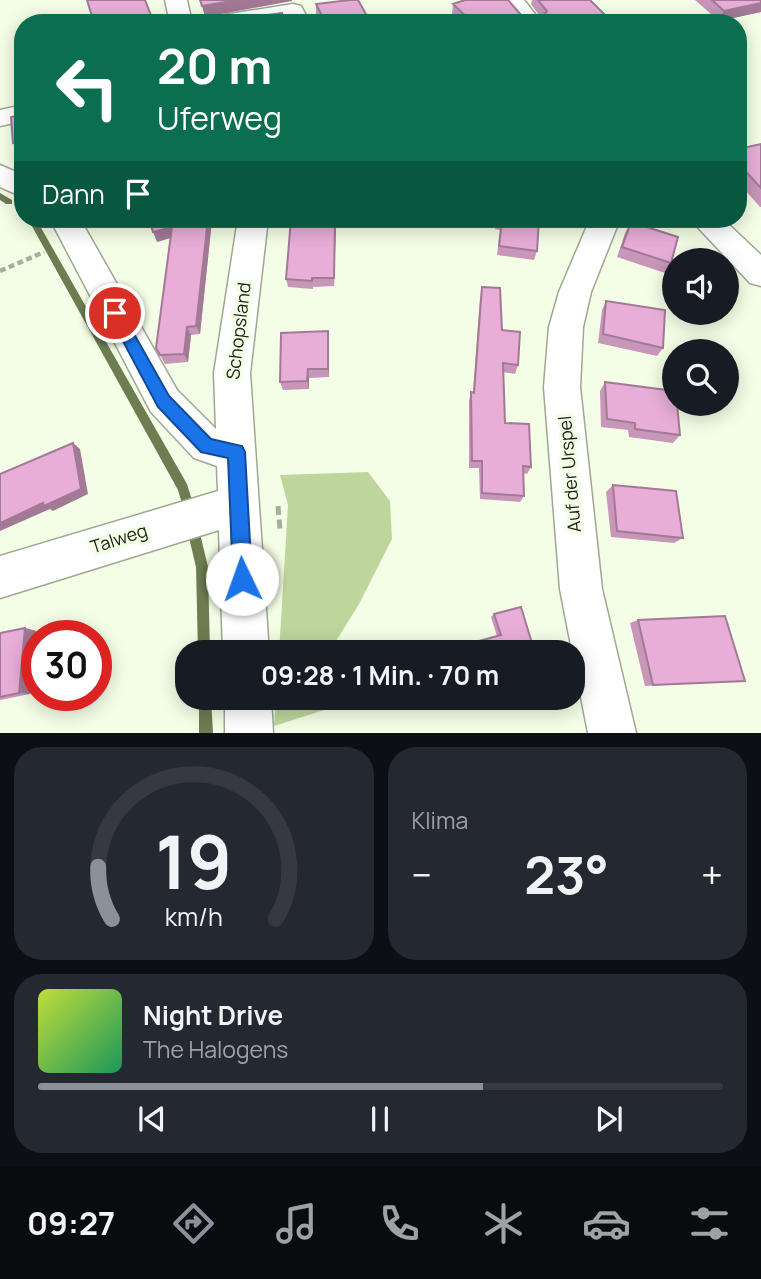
<!DOCTYPE html>
<html lang="de">
<head>
<meta charset="utf-8">
<style>
  :root { --surface:#171b24; --page:#242831; --text:#f1f3f6; --muted:#9ea1a6; --line:#363941; --accent:#8c9099 }
  body { margin:0; font-family:Manrope,sans-serif; background:var(--page); color:var(--text); height:100vh; display:flex; flex-direction:column; font-size:26px; white-space:nowrap }
  * { box-sizing:border-box; margin:0 }
  p { font-size:23px; color:var(--muted) }
  .icon { flex:none; width:38px; height:38px; fill:none; stroke:currentColor; stroke-width:2; stroke-linecap:round; stroke-linejoin:round }
  .map { position:relative; height:733px; overflow:hidden }
  .side { display:flex; flex-direction:column; gap:14px; padding:14px; background:#0d0f14; flex:1 }
  .side>* { flex:none }
  .banner { position:absolute; left:14px; top:14px; width:733px; height:214px; border-radius:28px; box-shadow:0 4px 18px #0003; background:#0b6e4f; color:#fff; overflow:hidden }
  .fabs { position:absolute; left:662px; top:248px; display:grid; gap:14px }
  .fabs a { display:grid; place-items:center; width:77px; height:77px; border-radius:50%; background:var(--surface); box-shadow:0 4px 18px #0003; font-size:35px }
  .speed { position:absolute; left:21px; top:620px; display:flex; gap:14px; font-size:35px; font-weight:700; text-align:center }
  .speed>* { display:grid; place-content:center; width:91px; height:91px; border-radius:50%; background:var(--surface); box-shadow:0 4px 18px #0003; line-height:1 }
  .speed .limit { border:10px solid #d22; background:#fff; color:#111 }
  .pin { position:absolute; display:grid; place-items:center; width:60px; height:60px; color:#fff; margin:-30px; border:4px solid #fff; border-radius:50%; box-shadow:0 2px 7px #0007 }
  .me { position:absolute; width:77px; margin:-38px; rotate:357deg; stroke-linejoin:round; filter:drop-shadow(0 0 5px #0008) }
  .turn { display:flex; align-items:center; gap:24px; height:147px; padding:0 28px; font-size:32px }
  .turn .icon { width:91px; height:91px; stroke-width:2.5 }
  .turn b { display:block; font-size:49px; line-height:60px }
  .then { display:flex; align-items:center; height:66px; padding:0 28px; background:#0003; gap:14px; font-size:26px }
  .big { font-size:52px; font-weight:700; line-height:1.1 }
  .side .widget { flex:1; display:flex; flex-direction:column; justify-content:center; gap:10px; min-width:0; padding:0 24px; border-radius:28px; background:var(--page) }
  .side .dial { align-items:center; gap:0 }
  .dial svg { height:182px; overflow:visible; fill:none; stroke:var(--line); stroke-width:7; stroke-linecap:round; text-anchor:middle }
  .dial text { fill:var(--text); stroke:none }
  .song { display:flex; align-items:center; gap:21px }
  .cover { width:84px; height:84px; border-radius:10px; background:linear-gradient(135deg,hsl(70 70% 55%),hsl(150 70% 35%)) }
  .played { height:7px; border-radius:4px; background:linear-gradient(90deg,var(--accent) 65%,var(--line) 65%) }
  .keys { display:flex; justify-content:space-around; direction:ltr }
  .heat { display:flex; justify-content:space-between; align-items:center; font-size:38px; direction:ltr }
  .side .tiles { flex:1; display:grid; gap:14px; grid-template-columns:1fr 1fr }
  .widget:last-child { grid-column:span 2 }
  .trip { position:absolute; left:175px; top:640px; width:410px; height:70px; border-radius:28px; background:var(--surface); box-shadow:0 4px 18px #0003; font-weight:700; line-height:70px; text-align:center }
  .tab-bar { display:flex; height:112px; justify-content:space-around; align-items:center; background:#090b0e; color:var(--muted) }
  .tab-bar .icon { width:49px; height:49px }
  .tab-bar .selected { color:var(--accent) }
  .tab-bar b { font-size:32px; color:var(--text) }
  .map>svg:first-child { display:block }
  .green { fill:#bed69c }
  .lines { fill:none; stroke-linecap:round; stroke-linejoin:round }
  .stream { fill:#6c7d52; fill-rule:evenodd }
  .minor-casing { stroke:#9ea891; stroke-width:3 }
  .path-far1 { stroke:#a6ae9c; stroke-width:4.5; stroke-dasharray:6 3.5; stroke-linecap:butt }
  .path { stroke:#a6ae9c; stroke-width:5; stroke-dasharray:9 4.5; stroke-linecap:butt }
  .minor { fill:#fff; fill-rule:evenodd }
  .wall { fill:#c896b9 }
  .shaded-wall { fill:#a27a96 }
  .building { fill:#e8aed7; stroke:#a27a96; stroke-width:2 }
  .route { fill:#1a73e8; stroke:#114b97; stroke-width:2 }
  .labels { text-anchor:middle; stroke-width:7; stroke-linejoin:round; paint-order:stroke }
  .street-label { font-size:18px; fill:#1c2017; stroke:#f4fee6 }
</style>
</head>
<body>
<div class="map">
<svg width="761" height="733" viewBox="0 0 761 733">
  <rect width="100%" height="100%" fill="#f4fee6"/>
  <g class="green">
    <path d="M368,472L390,501L392,539L359,604L333,646L334,653H279L288,505L280,475Z"/>
    <path d="M276,698H345L346,703L274,726Z"/>
  </g>
  <g class="lines">
    <g class="stream">
      <path d="M0,193L12,200V204H6L0,200Z"/>
      <path d="M23,206V213L18,209L19,207Z"/>
      <path d="M28,219H36L187,484L195,510L193,514L189,515L185,514L178,490Z"/>
      <path d="M192,519L196,521L198,525L208,567L210,653H198L196,567L186,525L188,521Z"/>
      <path d="M199,698H211L213,733H199Z"/>
    </g>
    <g class="minor-casing">
      <g id="minor">
        <path d="M165,0H187L192,23H170Z"/>
        <path d="M501,0H524L542,23H519Z"/>
        <path d="M293,4L301,6L310,23H287L286,19L261,23H206L209,18L217,16Z"/>
        <path d="M23,105V121L0,126V110Z"/>
        <path d="M0,165L23,175V197L0,187Z"/>
        <path d="M50,219H80L177,390L216,429L214,373L238,219H268L250,373L269,653H223L219,530L0,598V556L218,491L217,466L194,458L151,412Z"/>
        <path d="M590,219H620L591,292L583,327L580,387L602,589L636,733H588L560,589L544,387L549,327L559,292Z"/>
        <path d="M690,219H723L761,255V286L750,283Z"/>
        <path d="M225,698H271L273,733H225Z"/>
      </g>
    </g>
    <path class="path-far1" d="M0,271L44,252"/>
    <path class="path" d="M278,506L280,529"/>
    <use href="#minor" class="minor"/>
  </g>
  <g class="wall">
    <path d="M532,0H590L608,18L626,23H461L452,14L453,4L521,15H539L531,4Z"/>
    <path d="M695,0H761V12L719,21Z"/>
    <path d="M316,4L371,23H321L316,13Z"/>
    <path d="M761,144V207H760L738,182V149Z"/>
    <path d="M291,219H359V221H336L334,286L313,287V289L288,287L286,279Z"/>
    <path d="M497,219H539L537,251L534,260L497,255L500,230L495,229Z"/>
    <path d="M212,220L200,334L191,335L188,362L165,364L156,348L170,238L157,242Z"/>
    <path d="M631,222L671,263L665,273L617,257L625,233Z"/>
    <path d="M482,287L518,365L515,374L503,372L505,423L531,467L527,474L523,473L524,496L520,502L480,499L479,468H469V401L471,392H473L480,297Z"/>
    <path d="M606,301L663,348L657,356L598,343L602,310Z"/>
    <path d="M328,331L329,341V377L309,378V389L283,390L280,382Z"/>
    <path d="M605,382L680,435L673,443L629,437L628,430L601,427L600,391Z"/>
    <path d="M613,485L683,538L674,543L611,537L606,492Z"/>
    <path d="M494,614L535,653H478L476,643L479,641L497,636L491,617Z"/>
    <path d="M638,620L745,681L645,686L630,623Z"/>
    <path d="M25,628L36,631L30,694L0,700V633Z"/>
  </g>
  <g class="shaded-wall">
    <path d="M238,0H292V1L205,17L202,6Z"/>
    <path d="M761,3V12L719,21L724,11Z"/>
    <path d="M283,13L284,22L266,23L265,17Z"/>
    <path d="M23,141V154H20L13,143Z"/>
    <path d="M208,219H212V220L200,334L196,326Z"/>
    <path d="M335,219L336,221L334,286V278Z"/>
    <path d="M172,227L176,236L157,242L153,232Z"/>
    <path d="M187,327L191,335L188,362L184,354Z"/>
    <path d="M328,331L329,341V377L328,369Z"/>
    <path d="M308,369L309,378V389L307,381Z"/>
    <path d="M73,443L80,449L88,494L53,511L50,509L0,531V523Z"/>
    <path d="M25,628L36,631L30,694L19,693Z"/>
  </g>
  <g class="building">
    <path d="M87,0H145L154,23H94Z"/>
    <path d="M200,0H238L202,6Z"/>
    <path d="M350,0H358L371,23H326L316,4Z"/>
    <path d="M465,0H508L521,15H544L547,11L538,0H590L608,18L618,16L626,23H473L453,4Z"/>
    <path d="M712,0H761V3L724,11Z"/>
    <path d="M283,13L265,17L267,23H224L222,16H259Z"/>
    <path d="M23,115V141L13,143L11,117Z"/>
    <path d="M761,144V188L738,163V149Z"/>
    <path d="M149,219H208L196,326L187,327L184,354L160,355L156,348L172,227L153,232Z"/>
    <path d="M291,219H335L334,278H312V281L286,279Z"/>
    <path d="M498,219H539L537,251L499,246L502,221L497,220Z"/>
    <path d="M631,222L678,237L671,263L622,247Z"/>
    <path d="M482,287L500,288L502,330L520,332L518,365L503,363L505,423L529,424L531,467L523,466L524,496L482,493V461H472L471,392L474,393Z"/>
    <path d="M606,301L665,310L663,348L603,334Z"/>
    <path d="M328,331V369H308L307,381L280,382L281,333Z"/>
    <path d="M605,382L674,391V404H677L680,435L635,429V423L607,419Z"/>
    <path d="M73,443L81,489L44,506L43,503L0,523V474Z"/>
    <path d="M613,485L676,491L683,538L617,531Z"/>
    <path d="M521,607L535,653H482L479,641L501,635L494,614Z"/>
    <path d="M725,616L745,681L653,685L638,620Z"/>
    <path d="M25,628L19,693L0,697V633Z"/>
  </g>
  <path class="route" d="M115,307L120,309L169,396L211,439L242,446L245,452L252,579L249,585L242,588L236,585L233,579L228,458L201,452L158,407L108,313Z"/>
  <g class="labels">
    <g class="street-label">
      <text transform="translate(239 331) rotate(-83)" y="6">Schopsland</text>
      <text transform="translate(570 474) rotate(-95)" y="6">Auf der Urspel</text>
      <text transform="translate(119 539) rotate(-18)" y="6">Talweg</text>
    </g>
  </g>
</svg>
<div class="fabs">
<a><svg class="icon" aria-label="sound" viewBox="0 0 24 24"><path d="M4 9h4l5-4v14l-5-4H4zM17 9q2 3 0 6"/></svg></a>
<a><svg class="icon" aria-label="search" viewBox="0 0 24 24"><circle cx="10" cy="10" r="6"/><path d="M15 15l6 6"/></svg></a>
</div>
<div class="speed"><div class="limit">30</div></div>
<div class="pin" style="left:115px;top:313px;background:#d93025"><svg class="icon" aria-label="arrive" viewBox="0 0 24 24"><path d="M6 21V4h12l-3 4 3 4H6"/></svg></div>
<svg class="me" style="left:242px;top:579px" viewBox="-20 -20 40 40"><circle r="19" fill="#fff"/><path d="M0-13L10 11 0 6-10 11z" fill="#1a73e8"/></svg>
<div class="trip">09:28 · 1 Min. · 70 m</div>
<div class="banner">
<div class="turn"><svg class="icon" aria-label="left" viewBox="0 0 24 24"><path d="M17 20v-9H6M10 6l-5 5 5 5"/></svg><div><b>20 m</b>Uferweg</div></div>
<div class="then">Dann<svg class="icon" aria-label="arrive" viewBox="0 0 24 24"><path d="M6 21V4h12l-3 4 3 4H6"/></svg></div>
</div>
</div>
<section class="side">
<div class="tiles">
<div class="widget dial"><svg viewBox="0 0 100 80">
<path d="M14 69A42 42 0 1 1 86 69"/>
<path d="M14 69A42 42 0 0 1 8 46" stroke="#8c9099"/>
<text x="50" y="56" font-size="32" font-weight="700">19</text>
<text x="50" y="72" font-size="11">km/h</text>
</svg></div>
<div class="widget"><p>Klima</p>
<div class="heat"><a>−</a><b class="big">23°</b><a>+</a></div>
</div>
<div class="widget">
<div class="song"><i class="cover"></i><div><b>Night Drive</b><p>The Halogens</p></div></div>
<div class="played"></div>
<div class="keys"><svg class="icon" aria-label="previous" viewBox="0 0 24 24"><path d="M18 5L8 12l10 7zM5 5v14"/></svg><svg class="icon" aria-label="pause" viewBox="0 0 24 24"><path d="M8 5v14M16 5v14"/></svg><svg class="icon" aria-label="next" viewBox="0 0 24 24"><path d="M6 5l10 7-10 7zM19 5v14"/></svg></div>
</div>
</div>
</section>
<nav class="tab-bar">
<b>09:27</b>
<svg class="icon selected" aria-label="directions" viewBox="0 0 24 24"><path d="M12 3l9 9-9 9-9-9zM9 14v-3h6M13 9l2 2-2 2"/></svg>
<svg class="icon" aria-label="music" viewBox="0 0 24 24"><path d="M9 18V5l10-2v13"/><circle cx="6" cy="18" r="3"/><circle cx="16" cy="16" r="3"/></svg>
<svg class="icon" aria-label="phone" viewBox="0 0 24 24"><path d="M5 4h4l2 5-3 2q2 4 5 5l2-3 5 2v4C11 20 4 13 5 4z"/></svg>
<svg class="icon" aria-label="climate" viewBox="0 0 24 24"><path d="M12 3v18M4 7l16 10M4 17L20 7"/></svg>
<svg class="icon" aria-label="car" viewBox="0 0 24 24"><path d="M5 17H2v-5l4-1 3-4h7l3 4 3 1v5h-3M9 17h6M6 11h13"/><circle cx="7" cy="17" r="2"/><circle cx="17" cy="17" r="2"/></svg>
<svg class="icon" aria-label="filters" viewBox="0 0 24 24"><path d="M4 7h16M4 17h16"/><circle cx="9" cy="7" r="2"/><circle cx="15" cy="17" r="2"/></svg>
</nav>
</body>
</html>
